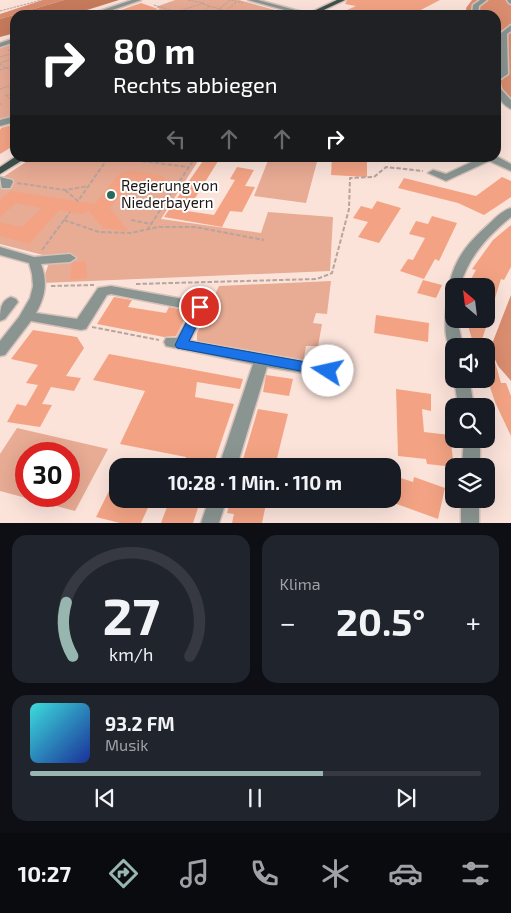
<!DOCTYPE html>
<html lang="de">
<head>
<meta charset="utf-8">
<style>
  :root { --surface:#171b24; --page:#20242c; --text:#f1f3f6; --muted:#9ea1a6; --line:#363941; --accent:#97b6b0 }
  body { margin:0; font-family:"Exo 2",sans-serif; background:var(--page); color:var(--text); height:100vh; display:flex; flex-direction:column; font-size:19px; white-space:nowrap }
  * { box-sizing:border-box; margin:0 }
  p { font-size:16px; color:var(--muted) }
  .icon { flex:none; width:28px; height:28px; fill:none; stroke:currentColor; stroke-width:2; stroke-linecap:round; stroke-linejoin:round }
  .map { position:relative; height:523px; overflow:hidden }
  .details { display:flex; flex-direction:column; gap:12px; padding:12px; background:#0d0f14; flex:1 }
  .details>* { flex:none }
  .banner { position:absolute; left:10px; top:10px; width:491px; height:152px; border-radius:15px; box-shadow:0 5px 20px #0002; background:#202124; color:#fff; overflow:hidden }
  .needle { width:32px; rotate:332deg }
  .controls { position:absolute; left:445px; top:278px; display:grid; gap:10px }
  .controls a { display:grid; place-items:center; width:50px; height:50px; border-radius:10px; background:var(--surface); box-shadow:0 5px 20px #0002; font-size:25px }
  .speed { position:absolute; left:15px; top:442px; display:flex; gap:10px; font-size:25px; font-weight:700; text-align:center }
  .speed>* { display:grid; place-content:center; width:65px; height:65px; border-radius:50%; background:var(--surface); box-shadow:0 5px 20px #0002; line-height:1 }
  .speed .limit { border:8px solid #d22; background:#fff; color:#111 }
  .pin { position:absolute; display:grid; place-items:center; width:42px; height:42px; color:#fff; margin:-21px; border:2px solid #fff; border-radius:50%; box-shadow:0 1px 5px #0007 }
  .me { position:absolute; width:55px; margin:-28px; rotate:280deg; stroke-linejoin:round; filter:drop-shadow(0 0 4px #0008) }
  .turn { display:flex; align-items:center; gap:18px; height:105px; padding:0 20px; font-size:22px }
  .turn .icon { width:65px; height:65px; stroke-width:2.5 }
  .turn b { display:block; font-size:35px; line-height:42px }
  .lanes { display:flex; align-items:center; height:48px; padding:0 20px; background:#0003; justify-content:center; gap:25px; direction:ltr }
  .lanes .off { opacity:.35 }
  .big { font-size:38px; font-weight:700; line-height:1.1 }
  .details .card { flex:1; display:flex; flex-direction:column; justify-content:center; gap:8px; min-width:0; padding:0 18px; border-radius:15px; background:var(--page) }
  .details .dial { align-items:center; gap:0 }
  .dial svg { height:130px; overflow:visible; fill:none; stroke:var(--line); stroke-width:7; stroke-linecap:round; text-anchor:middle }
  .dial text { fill:var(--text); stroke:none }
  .song { display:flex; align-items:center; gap:15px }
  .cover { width:60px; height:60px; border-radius:8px; background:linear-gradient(135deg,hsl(180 70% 55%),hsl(230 70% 35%)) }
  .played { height:5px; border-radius:2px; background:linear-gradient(90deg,var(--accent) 65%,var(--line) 65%) }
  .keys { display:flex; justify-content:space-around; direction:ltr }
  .heat { display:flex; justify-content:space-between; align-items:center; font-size:28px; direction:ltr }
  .details .tiles { flex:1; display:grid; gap:12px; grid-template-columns:1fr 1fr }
  .card:last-child { grid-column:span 2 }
  .trip { position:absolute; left:109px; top:458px; width:292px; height:50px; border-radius:15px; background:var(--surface); box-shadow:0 5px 20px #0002; font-weight:700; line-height:50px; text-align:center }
  .dock { display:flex; height:80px; justify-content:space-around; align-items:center; background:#090b0e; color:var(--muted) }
  .dock .icon { width:35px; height:35px }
  .dock .active { color:var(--accent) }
  .dock b { font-size:22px; color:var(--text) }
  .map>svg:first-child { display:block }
  .green { fill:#e8ab94; fill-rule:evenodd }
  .forest { fill:#db8d6f }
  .water { fill:#c87b5d }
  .building { fill:#f3a384 }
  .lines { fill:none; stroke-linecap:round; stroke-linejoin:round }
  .minor-casing { stroke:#d7c2ba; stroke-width:3 }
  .major-casing { stroke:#d7c2ba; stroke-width:3 }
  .path-far1 { stroke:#b7a49d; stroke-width:1; stroke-dasharray:2.5 1; stroke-linecap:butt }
  .path { stroke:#b7a49d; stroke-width:2; stroke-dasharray:4.5 2; stroke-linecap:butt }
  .minor { fill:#8a9591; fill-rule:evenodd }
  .major { fill:#3e504b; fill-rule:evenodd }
  .route { fill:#1a73e8; stroke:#114b97 }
  .poi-dot { fill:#296b5b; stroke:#fff; stroke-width:2 }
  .labels { text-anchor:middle; stroke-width:4; stroke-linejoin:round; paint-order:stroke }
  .poi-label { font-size:15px; fill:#1d1512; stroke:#fff; text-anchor:start }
</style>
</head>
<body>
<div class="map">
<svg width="511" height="523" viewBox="0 0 511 523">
  <rect width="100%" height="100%" fill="#fbe3da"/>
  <g class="green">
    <path d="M175,0H239L293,15H155L151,12L160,9L156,7Z"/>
    <path d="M15,42V116L0,121V48Z"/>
    <path d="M32,158H200L161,219L261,233L268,212L333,217L330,271L42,283L51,257L0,244V179Z"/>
    <path d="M269,158H318L306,203L254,196Z"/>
    <path d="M331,281L327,314L316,313L313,323L322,324L318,346H306L303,363L197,342V333L219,286Z"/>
    <path d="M17,428L108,449L75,511L0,491V454ZM26,454H69V496H26Z"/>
  </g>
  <g class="forest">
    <path d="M43,0H64L0,19V14Z"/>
    <path d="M472,0H511V98L496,100V15H467L466,8Z"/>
    <path d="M511,295V381L498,366L490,349Z"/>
  </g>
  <path class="water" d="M64,0H119L71,15H15V33L0,37V19Z"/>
  <g class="building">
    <path d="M347,0H440L411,15H393L378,11L370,15H336L356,6L345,4Z"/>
    <path d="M141,3L158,9L142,15H107Z"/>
    <path d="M12,125L15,126V145L0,154V130L1,128Z"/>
    <path d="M205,158H220L187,211L214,215L235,180L230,179L237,167L254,170L245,186L255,187L242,212L230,211L222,227L164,217Z"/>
    <path d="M332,158H367V177L331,175Z"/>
    <path d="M130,171L161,175L166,180L161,186L130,183L110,208L128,231L103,228L89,211L82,214L59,210L29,244L0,236V222L22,227L42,208L16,203L0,217V200L11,191L95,204L119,174Z"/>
    <path d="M502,177L511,181V197L484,215L458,203L398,188L404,178L476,196Z"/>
    <path d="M377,201L401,208L379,243L358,237L368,222L353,218L361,206L372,209Z"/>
    <path d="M432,216L457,223L439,261L435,259L424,279L400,271L408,259L413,260L425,238L409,234L416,221L428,224Z"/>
    <path d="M511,225V267L504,280L501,279L480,346H474L466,319H486V286H467L476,270L472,269L493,240Z"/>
    <path d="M86,261L87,278L70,280L72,263Z"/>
    <path d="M423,280L442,285L436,298L417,293Z"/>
    <path d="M114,297L132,300L128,307L166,313L169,307L189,311L176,336L164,337L97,324Z"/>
    <path d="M376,315L429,323L428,342L374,333Z"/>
    <path d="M33,330L77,337L84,348L66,376L81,378L74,391L51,387L42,404L52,405L40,427L7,422L17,404L26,406L38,385L26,383L38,365L11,359Z"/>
    <path d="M489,341L501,383H506L511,396V436L495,402L486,375V342Z"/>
    <path d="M109,354L243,379L240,389L197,382L195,397L234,404L213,466H183L186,457L120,444L145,391L93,380Z"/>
    <path d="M266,375L293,379L289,396L263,392Z"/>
    <path d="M396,389L431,394V411L422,409L424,432L450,435L454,467L427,464L426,459L398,456Z"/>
    <path d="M258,409L288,414L275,466H241Z"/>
    <path d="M118,473V499H152L141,523H120L96,517Z"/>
    <path d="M392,475L413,482L414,477L445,488L438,519L394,503L395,497L392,496Z"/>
    <path d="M170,499H201L193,523H161Z"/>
    <path d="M231,499H267L262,523H232L234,514L227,513Z"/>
  </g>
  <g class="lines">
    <g class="minor-casing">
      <g id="minor">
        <path d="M132,0H141L98,15H88Z"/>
        <path d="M248,0H258L314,15H303Z"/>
        <path d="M480,0H487L479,6L478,15H472L473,5Z"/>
        <path d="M507,0H511V4L509,3Z"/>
        <path d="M511,25V31L507,34L508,74L499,80L501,89L511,100V109C497,102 496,89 496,75L500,73L501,33Z"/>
        <path d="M15,38V42L0,47V43Z"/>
        <path d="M15,116V122L0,126V120Z"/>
        <path d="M496,156L511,164V171L489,161L446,181L428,173L433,170L446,174L480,158Z"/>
        <path d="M0,177L12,180L13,182L10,188H2Z"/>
        <path d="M511,208V217C487,237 469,256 460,286H454V319H459V328L463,346H454V351L451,350C444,338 445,324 446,312C448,271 458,251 489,224C495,218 503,210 511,208Z"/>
        <path d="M0,247L34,257L70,254L76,258L70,262L41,264C48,282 45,297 36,313L77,319L98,288L111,286L200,302L205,304L207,307L190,341L338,367L343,369L346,373L343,377L338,379L267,367L237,466H219L253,364L166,346L164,342L166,338H177L192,310L111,294L107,295L86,329L81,330L31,321L5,355L0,356V341L19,317L30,298L33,286L32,274L29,263L0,255Z"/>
        <path d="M11,297L16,299L18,302L5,319L0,321C0,311 0,301 11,297Z"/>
        <path d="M454,378L469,379L474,406H458Z"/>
        <path d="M464,439H480V466H462Z"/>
        <path d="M209,499H227L219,523H201Z"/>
        <rect x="461" y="499" width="18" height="24"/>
      </g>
    </g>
    <g class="major-casing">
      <g id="major">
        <path d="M337,0H345L313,15H305Z"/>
        <path d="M15,157L26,158L0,174V167Z"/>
      </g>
    </g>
    <g class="path-far1">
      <path d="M231,0L243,3"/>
      <path d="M203,4L226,11L236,2"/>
      <path d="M154,5L176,12"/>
      <path d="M0,11L42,0"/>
      <path d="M148,11L163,15"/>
      <path d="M167,15L204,3L187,0"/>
      <path d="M199,15L210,6"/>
      <path d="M212,15L230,0"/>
      <path d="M221,15L226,11L243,15"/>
      <path d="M256,15L266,11"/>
      <path d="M8,50L15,53"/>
      <path d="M0,57L14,53"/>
      <path d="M13,62L15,61"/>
      <path d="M0,63L15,58"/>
      <path d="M0,64L15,73"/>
      <path d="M0,70L15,65"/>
      <path d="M0,89L15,84"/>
      <path d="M15,95H5L15,102"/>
      <path d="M0,105L1,103"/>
    </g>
    <g class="path">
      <path d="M116,158L189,167"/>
      <path d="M17,183L65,190L89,186"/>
      <path d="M65,190L78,201L108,158"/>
      <path d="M64,220L99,232L131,233L158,227H195L264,240"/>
      <path d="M131,220L151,224"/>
      <path d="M147,230L195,158"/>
      <path d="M42,250L70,212"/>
      <path d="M136,284L317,279L332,273L349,209L350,178L374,177L386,167L423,171"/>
      <path d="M51,286L94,285"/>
      <path d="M92,327L159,340"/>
    </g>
    <use href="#minor" class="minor"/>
    <use href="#major" class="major"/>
  </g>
  <path class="route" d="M200,303L206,307L189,341L328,366L335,371L328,376L177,348L175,345L194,307Z"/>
  <circle class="poi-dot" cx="111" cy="195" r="5"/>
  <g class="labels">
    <g class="poi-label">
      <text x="121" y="191">Regierung von<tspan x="121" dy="17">Niederbayern</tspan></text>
    </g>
  </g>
</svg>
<div class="controls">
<a><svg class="needle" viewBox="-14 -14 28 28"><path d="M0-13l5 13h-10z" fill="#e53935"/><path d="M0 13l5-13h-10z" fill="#9ea1a6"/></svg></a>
<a><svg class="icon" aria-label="sound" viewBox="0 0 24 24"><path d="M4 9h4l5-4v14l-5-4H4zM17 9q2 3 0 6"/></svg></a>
<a><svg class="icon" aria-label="search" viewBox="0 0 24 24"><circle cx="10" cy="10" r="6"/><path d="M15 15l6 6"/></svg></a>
<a><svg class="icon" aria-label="layers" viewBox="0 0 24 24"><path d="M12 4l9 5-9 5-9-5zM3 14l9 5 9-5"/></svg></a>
</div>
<div class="speed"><div class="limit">30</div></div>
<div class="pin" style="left:200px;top:307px;background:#d93025"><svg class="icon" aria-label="arrive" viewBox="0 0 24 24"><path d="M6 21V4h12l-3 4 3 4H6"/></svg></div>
<svg class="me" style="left:328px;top:371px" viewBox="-20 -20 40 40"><circle r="19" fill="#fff"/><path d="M0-13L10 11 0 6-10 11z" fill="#1a73e8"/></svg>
<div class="trip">10:28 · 1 Min. · 110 m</div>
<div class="banner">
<div class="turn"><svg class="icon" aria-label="right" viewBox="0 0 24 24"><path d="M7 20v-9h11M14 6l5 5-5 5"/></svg><div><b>80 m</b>Rechts abbiegen</div></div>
<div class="lanes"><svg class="icon off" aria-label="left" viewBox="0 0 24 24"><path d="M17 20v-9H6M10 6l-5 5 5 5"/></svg><svg class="icon off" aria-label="ahead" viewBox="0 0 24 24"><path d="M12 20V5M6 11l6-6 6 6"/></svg><svg class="icon off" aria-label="ahead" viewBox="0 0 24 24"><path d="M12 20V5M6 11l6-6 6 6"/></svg><svg class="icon" aria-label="right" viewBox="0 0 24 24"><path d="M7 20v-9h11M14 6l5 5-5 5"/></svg></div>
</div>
</div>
<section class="details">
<div class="tiles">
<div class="card dial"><svg viewBox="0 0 100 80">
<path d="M14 69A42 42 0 1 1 86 69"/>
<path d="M14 69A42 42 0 0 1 10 36" stroke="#97b6b0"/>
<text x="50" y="56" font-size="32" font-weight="700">27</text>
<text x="50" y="72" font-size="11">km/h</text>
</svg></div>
<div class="card"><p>Klima</p>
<div class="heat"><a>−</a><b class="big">20.5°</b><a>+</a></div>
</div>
<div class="card">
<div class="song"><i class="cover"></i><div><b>93.2 FM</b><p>Musik</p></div></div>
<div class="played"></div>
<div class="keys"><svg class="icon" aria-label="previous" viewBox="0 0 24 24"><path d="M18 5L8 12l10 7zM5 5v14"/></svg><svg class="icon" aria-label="pause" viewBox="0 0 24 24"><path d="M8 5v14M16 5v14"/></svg><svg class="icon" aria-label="next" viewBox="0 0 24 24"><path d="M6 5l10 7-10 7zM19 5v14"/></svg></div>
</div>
</div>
</section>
<nav class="dock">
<b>10:27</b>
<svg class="icon active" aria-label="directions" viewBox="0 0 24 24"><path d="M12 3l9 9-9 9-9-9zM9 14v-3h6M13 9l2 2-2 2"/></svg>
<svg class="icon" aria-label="music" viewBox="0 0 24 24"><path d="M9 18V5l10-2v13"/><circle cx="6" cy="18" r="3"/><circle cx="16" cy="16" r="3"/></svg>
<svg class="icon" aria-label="phone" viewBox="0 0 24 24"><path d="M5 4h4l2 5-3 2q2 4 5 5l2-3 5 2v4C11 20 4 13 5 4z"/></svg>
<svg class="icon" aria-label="climate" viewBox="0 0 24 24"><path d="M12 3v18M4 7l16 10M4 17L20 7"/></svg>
<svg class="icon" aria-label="car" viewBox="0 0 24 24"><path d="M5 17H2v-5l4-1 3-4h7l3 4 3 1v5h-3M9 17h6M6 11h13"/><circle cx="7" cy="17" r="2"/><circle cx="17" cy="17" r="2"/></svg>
<svg class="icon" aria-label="filters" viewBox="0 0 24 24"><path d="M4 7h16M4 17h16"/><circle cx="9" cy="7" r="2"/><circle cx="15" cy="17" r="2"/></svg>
</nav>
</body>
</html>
